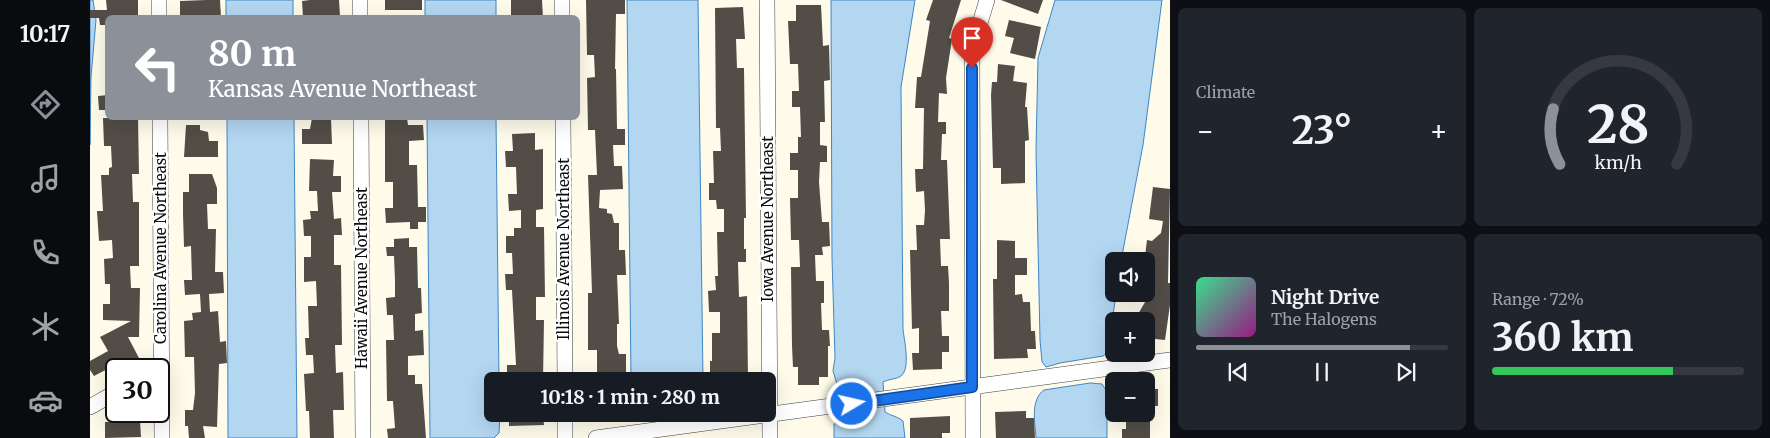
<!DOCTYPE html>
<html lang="en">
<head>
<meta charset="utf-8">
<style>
  :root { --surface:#171b24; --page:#20242c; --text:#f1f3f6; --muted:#9ea1a6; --line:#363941; --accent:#8c9099 }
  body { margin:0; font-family:Merriweather,serif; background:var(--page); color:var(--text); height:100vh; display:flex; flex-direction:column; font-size:19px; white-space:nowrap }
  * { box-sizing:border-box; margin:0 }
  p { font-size:16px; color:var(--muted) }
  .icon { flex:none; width:28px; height:28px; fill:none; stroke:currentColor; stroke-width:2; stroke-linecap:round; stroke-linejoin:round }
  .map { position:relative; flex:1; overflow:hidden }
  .details { display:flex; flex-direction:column; gap:8px; padding:8px; background:#0d0f14; width:600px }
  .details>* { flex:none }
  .guide { position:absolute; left:15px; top:15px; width:475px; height:105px; border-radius:8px; box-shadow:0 5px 20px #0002; background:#8c9099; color:#fff; overflow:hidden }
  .tools { position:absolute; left:1015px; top:252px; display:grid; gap:10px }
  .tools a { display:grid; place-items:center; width:50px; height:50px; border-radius:8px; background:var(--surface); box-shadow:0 5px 20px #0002; font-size:25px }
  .speed { position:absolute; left:15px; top:358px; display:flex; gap:10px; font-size:25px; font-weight:700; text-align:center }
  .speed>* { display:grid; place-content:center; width:65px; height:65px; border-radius:50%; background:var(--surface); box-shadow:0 5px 20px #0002; line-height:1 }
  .speed .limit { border:2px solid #111; border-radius:8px; background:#fff; color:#111 }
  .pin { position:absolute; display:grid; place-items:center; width:42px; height:42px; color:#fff; margin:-51px -21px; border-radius:50% 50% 50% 0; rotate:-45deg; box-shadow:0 0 5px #0007 }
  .pin .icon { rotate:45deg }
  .me { position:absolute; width:55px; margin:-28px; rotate:81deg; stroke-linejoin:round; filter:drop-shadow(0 0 4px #0008) }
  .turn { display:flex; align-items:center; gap:18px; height:105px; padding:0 20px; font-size:22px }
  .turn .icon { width:65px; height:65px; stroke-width:2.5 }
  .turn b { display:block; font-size:35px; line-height:42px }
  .big { font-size:38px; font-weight:700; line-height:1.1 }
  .details .tile { flex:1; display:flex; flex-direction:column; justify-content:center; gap:8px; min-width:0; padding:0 18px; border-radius:8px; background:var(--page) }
  .details .dial { align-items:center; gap:0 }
  .dial svg { height:130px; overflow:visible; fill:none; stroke:var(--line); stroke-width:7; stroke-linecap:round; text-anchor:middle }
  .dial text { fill:var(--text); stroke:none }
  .song { display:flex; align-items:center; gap:15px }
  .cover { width:60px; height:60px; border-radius:8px; background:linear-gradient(135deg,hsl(150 70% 55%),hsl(310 70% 35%)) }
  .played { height:5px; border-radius:2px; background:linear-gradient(90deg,var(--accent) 85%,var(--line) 85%) }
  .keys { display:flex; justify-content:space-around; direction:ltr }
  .heat { display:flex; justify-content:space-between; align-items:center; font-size:28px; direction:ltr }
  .charge { height:8px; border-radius:4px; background:linear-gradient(90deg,#34c759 72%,var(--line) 0) }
  .details .tiles { flex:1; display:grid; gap:8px; grid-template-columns:repeat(2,1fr) }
  .trip { position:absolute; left:394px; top:372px; width:292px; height:50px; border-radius:8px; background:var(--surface); box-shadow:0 5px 20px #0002; font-weight:700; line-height:50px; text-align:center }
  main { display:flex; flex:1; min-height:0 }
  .dock { display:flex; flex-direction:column; width:90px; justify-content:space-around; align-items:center; background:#090b0e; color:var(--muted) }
  .dock .icon { width:35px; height:35px }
  .dock .selected { color:var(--accent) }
  .dock b { font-size:22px; color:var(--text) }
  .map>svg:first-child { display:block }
  .water { fill:#b3d6f1; stroke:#3f86c3 }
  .building { fill:#534d48 }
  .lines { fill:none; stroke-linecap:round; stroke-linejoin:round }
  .minor-casing { stroke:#3e3e3e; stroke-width:16 }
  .minor { stroke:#fff; stroke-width:15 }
  .route-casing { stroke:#114b97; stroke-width:12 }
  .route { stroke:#1a73e8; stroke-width:9 }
  .labels { text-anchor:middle; stroke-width:5; stroke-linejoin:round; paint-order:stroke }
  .street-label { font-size:15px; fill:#0b0b0b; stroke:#fff }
</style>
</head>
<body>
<main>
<nav class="dock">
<b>10:17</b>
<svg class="icon selected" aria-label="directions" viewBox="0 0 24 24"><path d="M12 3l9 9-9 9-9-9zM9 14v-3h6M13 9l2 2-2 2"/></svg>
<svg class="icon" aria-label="music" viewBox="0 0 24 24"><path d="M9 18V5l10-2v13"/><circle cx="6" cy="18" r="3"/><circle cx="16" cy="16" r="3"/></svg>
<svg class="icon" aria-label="phone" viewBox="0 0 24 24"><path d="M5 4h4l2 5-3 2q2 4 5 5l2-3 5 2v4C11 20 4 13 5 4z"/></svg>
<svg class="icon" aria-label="climate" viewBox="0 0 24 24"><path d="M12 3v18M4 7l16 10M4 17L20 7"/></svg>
<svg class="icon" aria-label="car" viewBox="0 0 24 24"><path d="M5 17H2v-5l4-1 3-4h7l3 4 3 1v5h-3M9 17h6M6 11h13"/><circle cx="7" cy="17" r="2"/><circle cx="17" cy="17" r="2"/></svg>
</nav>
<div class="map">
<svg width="1080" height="438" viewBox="0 0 1080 438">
  <rect width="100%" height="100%" fill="#fefbeb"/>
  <g class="water">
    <path d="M0,0H3L6,20L1,77L0,145Z"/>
    <rect x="136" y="0" width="67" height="17"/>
    <rect x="335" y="0" width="71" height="17"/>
    <path d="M537,0H608L613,381H541Z"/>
    <path d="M741,0H825L811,87L813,329C814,340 821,368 811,376C807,379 799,379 793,382L795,412C801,416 807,416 813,421L815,438H744V424L766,420L772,416C772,406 773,384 760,383C755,382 752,384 747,384L743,371L745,358L742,258Z"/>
    <path d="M965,0H1072L1053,145L1031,261H1024V294H1026L1018,352L1013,356L970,363L956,367L952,362L950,340L946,151L948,58Z"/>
    <path d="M137,118H204L207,438H138Z"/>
    <path d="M337,118H406L409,381H402V414H410L409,433L404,438H340Z"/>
    <path d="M1000,383L1012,384L1017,392V438H946C945,423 940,400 954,390Z"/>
  </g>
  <g class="building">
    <path d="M16,0H48V18H18V25H10L9,18H0V10H17Z"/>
    <path d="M116,0H130L131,18H90V1Z"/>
    <path d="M220,0H249L250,16L213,17L212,1Z"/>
    <rect x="295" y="0" width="37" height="10"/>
    <path d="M421,0H452L453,18H421Z"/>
    <path d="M496,0H535V14H526L525,69H526L527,129H535V145H523L524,166H532L533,189L510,190L509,208L517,209V213L522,214L524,223H529V250H535L536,275H527L529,324H527V346L529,354H536V373H507V350H498V293H502L498,175H507L505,130H498L497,78L505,77L504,55H497Z"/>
    <path d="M843,0H871L859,38L862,39L856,78L857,94L849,93L848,122H856V134H852L851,160H857L860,239H850L851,266H858L859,283V311H851L852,336H859V352H852V369L823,370L822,353H829V328L822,329L820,250H827L826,225H834L835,210L834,191L826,192L825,169H833L834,108H825L827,77H831L840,21L836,20Z"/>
    <path d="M911,0H953L948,14Z"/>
    <path d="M706,5H731L733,46L739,45L740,80L734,81L735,122H730V145L737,146V162H730L729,182L732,222H739L740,246L732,247L733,255H725L726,281H734V303H731L732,330H739L740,346H738V377H729V385H708V367H703L702,346L701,267H710L709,240H701L700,198H708V170H700V153H708V137H711L710,107H702V91H709L708,64H700L698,21H706Z"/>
    <path d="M653,7L655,39H646L647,68H654L656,218H654V249H656V262H648L649,297L657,296L658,381H628V377H620V361H622V333H630V312H619L618,291L626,290L625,276H628L627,232H634V209H627L626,200H619V183H624L623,151H631L630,128H626L625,8Z"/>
    <path d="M919,20L951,27L945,59L920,53L924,38L915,36Z"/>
    <path d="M908,64L925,66L923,81L937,83L935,107H937L939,140L935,141V183L911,184V168H903L901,95L902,82H907Z"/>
    <path d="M18,95V110H9L8,96Z"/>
    <path d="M13,118H48L49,174H42L43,202H49V266H40L41,288H50L49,337H38L50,360L34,369H27L25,365L4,376L0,370V361L18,351L10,337L41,321L13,320V304H20V284H15L14,259L23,258L22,240L9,241L7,211H13L11,175H19V168L22,167L21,146H14Z"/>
    <path d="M222,118H241L242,144H212V129H220Z"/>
    <path d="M295,118H317L318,125H333L334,140L319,141V165H327L328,207H336V222H328V229H320V222L296,223L295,208H303V182H295Z"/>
    <path d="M96,125H110V130L118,132L119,141H128V157H94Z"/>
    <path d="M445,133V150L453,149V209L446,210V227H454L455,297H446V320H454L453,380L417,381V365H426L422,290H416L415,274H423L422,253H416V236H424V228H431V210L419,211L418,194H427L426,167H416L415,151H423L422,134Z"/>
    <path d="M220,159L244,160L243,176H251V192H242L244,219L251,218L252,235H244V265H251L252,345H245L246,373L253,372L254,410H243L244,438H220L219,411H216L214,374L224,373L223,355H216L215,338H219L218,306H227L226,281L214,282V257H221V236H214L213,220L221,219L220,211H228L227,191H219Z"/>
    <path d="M99,174H122L127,188V204H117L118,229H126L125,272H133L134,293L119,294L120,312L128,311L130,342L136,341L137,363L129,364L127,427L113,426L115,438H99L98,426H95V410H103L105,393L104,357H95L94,321L103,320L102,313L111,312L110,294L95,295L94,280H102L101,246L94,247L93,214V192H99Z"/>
    <path d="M1063,187L1080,189L1078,283H1080V305L1075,340L1056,338V321H1044L1058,297L1056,274L1059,257L1055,256L1057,240L1062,241L1071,233L1073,221L1059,219Z"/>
    <path d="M319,238V247H327L328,288H331L332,313L325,314V331L333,330L334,355L318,356V375H325V384H332L336,438H298L297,429L305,428L303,401H297L296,340H304L303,315H297L296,298L305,297V280L304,256H297L296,247H304V239Z"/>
    <path d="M907,240L925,241V258H937V275H925V295L932,294L933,302H940L941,331H945L946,349H937L938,358L904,359L903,279H907Z"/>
    <rect x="1056" y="389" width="12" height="17"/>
    <path d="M936,411V418H944L945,438H906L905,412Z"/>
    <path d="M419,414H453L454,425L419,426Z"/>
    <path d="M1036,414H1060V438H1032V429H1036Z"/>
    <path d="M860,416V433H852V438H820V418Z"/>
    <path d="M50,421L51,437L15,438V422Z"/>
  </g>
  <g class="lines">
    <g class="minor-casing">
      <g id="minor">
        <path d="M69,0V18"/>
        <path d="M270,0V18"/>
        <path d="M472,0V18"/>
        <path d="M677,0L680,438"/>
        <path d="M70,118L72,438"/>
        <path d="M271,118L273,438"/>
        <path d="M473,118L475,381"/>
        <path d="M0,407L26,392"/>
        <path d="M475,414V438"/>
        <path d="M506,438L1080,360"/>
        <path d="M883,438L882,49L897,0"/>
      </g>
    </g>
    <use href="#minor" class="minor"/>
  </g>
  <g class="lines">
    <g class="route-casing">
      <path id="route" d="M762,404L882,387V68"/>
    </g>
    <use href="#route" class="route"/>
  </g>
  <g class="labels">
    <g class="street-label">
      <text transform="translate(678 219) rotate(-90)" y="5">Iowa Avenue Northeast</text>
      <text transform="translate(71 248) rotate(-90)" y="5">Carolina Avenue Northeast</text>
      <text transform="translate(474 249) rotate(-90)" y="5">Illinois Avenue Northeast</text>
      <text transform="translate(272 278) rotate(-90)" y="5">Hawaii Avenue Northeast</text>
    </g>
  </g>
</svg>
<div class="tools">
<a><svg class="icon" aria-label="sound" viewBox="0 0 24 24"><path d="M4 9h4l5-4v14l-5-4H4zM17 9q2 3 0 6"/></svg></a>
<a>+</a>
<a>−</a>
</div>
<div class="speed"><div class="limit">30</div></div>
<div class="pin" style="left:882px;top:68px;background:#d93025"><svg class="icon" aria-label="arrive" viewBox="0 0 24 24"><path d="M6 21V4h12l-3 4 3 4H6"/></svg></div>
<svg class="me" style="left:762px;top:404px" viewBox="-20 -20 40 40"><circle r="17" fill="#1a73e8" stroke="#fff" stroke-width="3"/><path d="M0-11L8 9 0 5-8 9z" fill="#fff"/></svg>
<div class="trip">10:18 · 1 min · 280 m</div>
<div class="guide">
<div class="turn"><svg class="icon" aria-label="left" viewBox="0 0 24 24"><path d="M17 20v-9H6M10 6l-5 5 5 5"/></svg><div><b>80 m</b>Kansas Avenue Northeast</div></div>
</div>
</div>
<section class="details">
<div class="tiles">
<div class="tile"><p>Climate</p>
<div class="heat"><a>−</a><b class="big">23°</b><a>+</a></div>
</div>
<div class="tile dial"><svg viewBox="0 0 100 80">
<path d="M14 69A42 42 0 1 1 86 69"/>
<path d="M14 69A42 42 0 0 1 10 35" stroke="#8c9099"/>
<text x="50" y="56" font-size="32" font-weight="700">28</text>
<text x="50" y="72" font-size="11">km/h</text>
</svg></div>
<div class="tile">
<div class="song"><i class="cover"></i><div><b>Night Drive</b><p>The Halogens</p></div></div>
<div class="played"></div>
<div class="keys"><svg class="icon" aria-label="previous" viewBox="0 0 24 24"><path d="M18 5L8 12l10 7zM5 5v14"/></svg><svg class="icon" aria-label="pause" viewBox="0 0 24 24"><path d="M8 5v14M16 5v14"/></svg><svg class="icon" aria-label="next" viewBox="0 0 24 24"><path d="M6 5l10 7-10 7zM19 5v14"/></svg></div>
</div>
<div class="tile"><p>Range · 72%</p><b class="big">360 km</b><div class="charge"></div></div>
</div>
</section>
</main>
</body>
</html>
